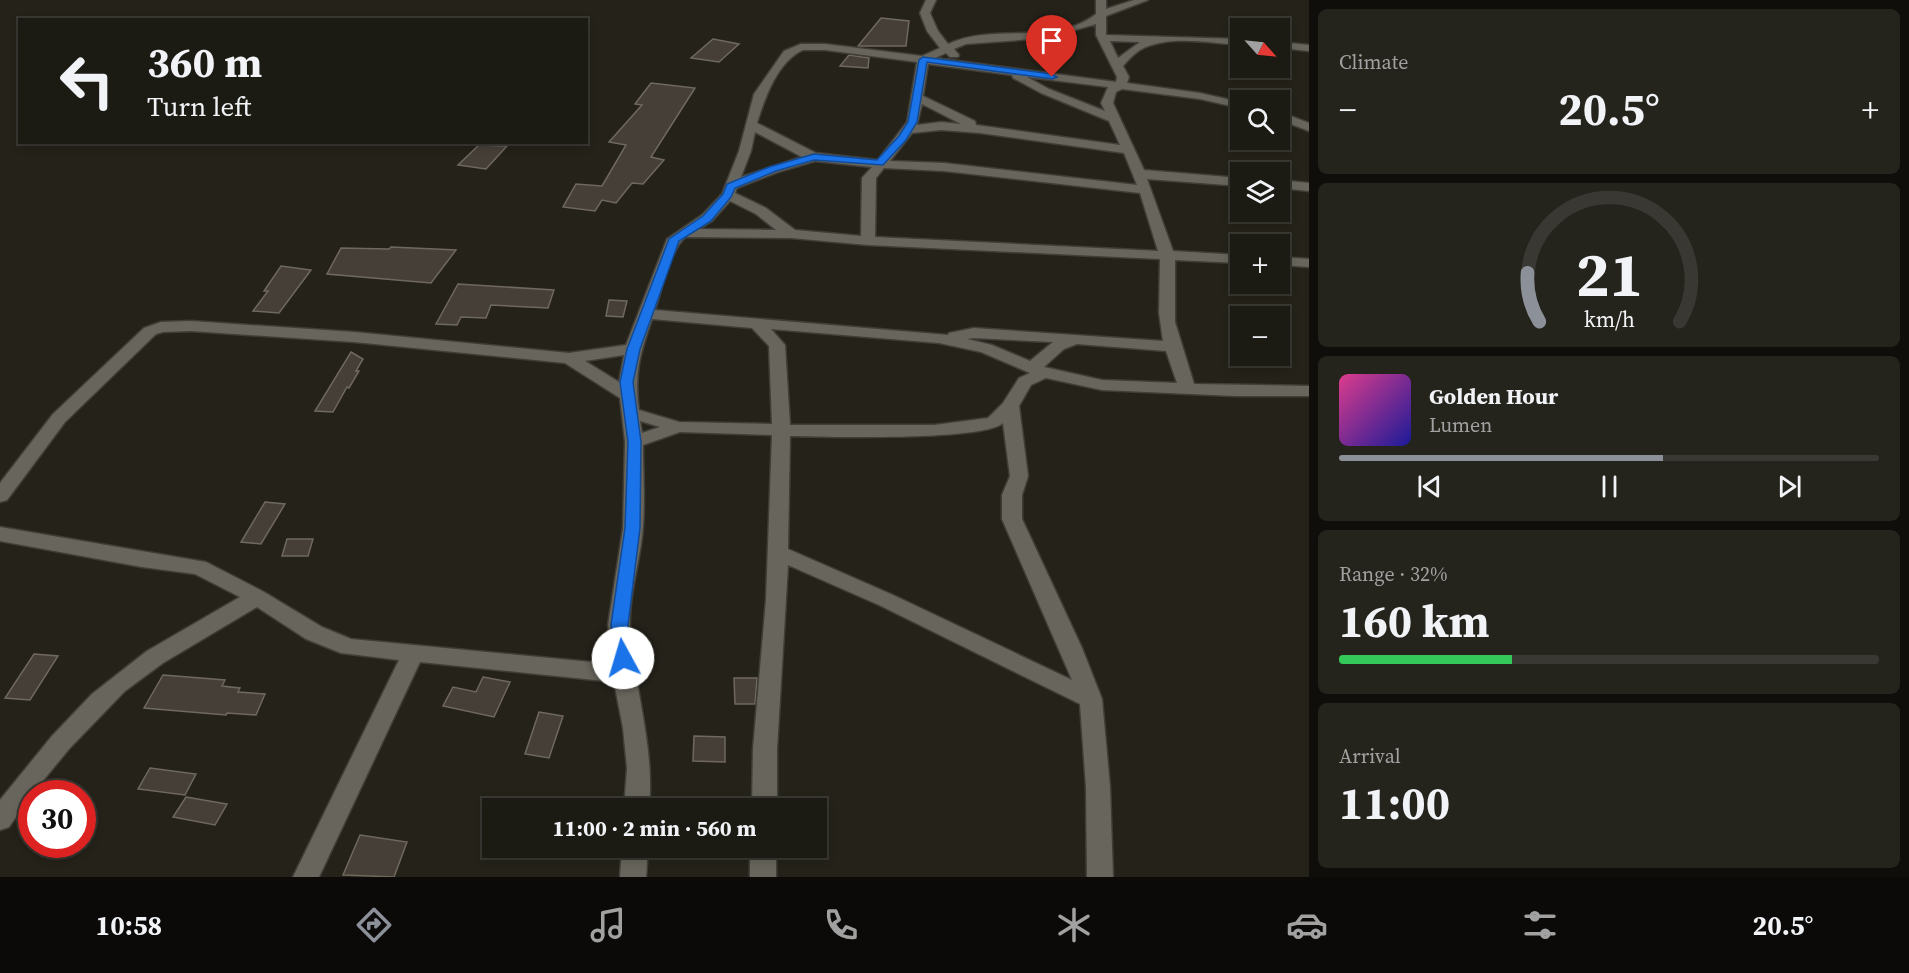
<!DOCTYPE html>
<html lang="en">
<head>
<meta charset="utf-8">
<style>
  :root { --surface:#1b1a13; --page:#24231c; --text:#f1f3f6; --muted:#a0a1a0; --line:#393833; --accent:#8c9099 }
  body { margin:0; font-family:"Source Serif 4",serif; background:var(--page); color:var(--text); height:100vh; display:flex; flex-direction:column; font-size:22px; white-space:nowrap }
  * { box-sizing:border-box; margin:0 }
  p { font-size:20px; color:var(--muted) }
  .icon { flex:none; width:33px; height:33px; fill:none; stroke:currentColor; stroke-width:2; stroke-linecap:round; stroke-linejoin:round }
  .map { position:relative; flex:1; overflow:hidden }
  .panel { display:flex; flex-direction:column; gap:9px; padding:9px; background:#0f0e0a; width:600px }
  .panel>* { flex:none }
  .hud { position:absolute; left:18px; top:18px; width:570px; height:126px; border-radius:0px; box-shadow:0 3px 9px #0003,0 0 0 2px var(--line); background:#1b1a13; color:var(--text); overflow:hidden }
  .needle { width:39px; rotate:117deg }
  .tools { position:absolute; left:1230px; top:18px; display:grid; gap:12px }
  .tools a { display:grid; place-items:center; width:60px; height:60px; border-radius:0px; background:var(--surface); box-shadow:0 3px 9px #0003,0 0 0 2px var(--line); font-size:30px }
  .speed { position:absolute; left:18px; top:780px; display:flex; gap:12px; font-size:30px; font-weight:700; text-align:center }
  .speed>* { display:grid; place-content:center; width:78px; height:78px; border-radius:50%; background:var(--surface); box-shadow:0 3px 9px #0003,0 0 0 2px var(--line); line-height:1 }
  .speed .limit { border:9px solid #d22; background:#fff; color:#111 }
  .pin { position:absolute; display:grid; place-items:center; width:51px; height:51px; color:#fff; margin:-62px -26px; border-radius:50% 50% 50% 0; rotate:-45deg; box-shadow:0 0 6px #0007 }
  .pin .icon { rotate:45deg }
  .me { position:absolute; width:66px; margin:-33px; rotate:354deg; stroke-linejoin:round; filter:drop-shadow(0 0 4px #0008) }
  .turn { display:flex; align-items:center; gap:21px; height:126px; padding:0 30px; font-size:27px }
  .turn .icon { width:78px; height:78px; stroke-width:2.5 }
  .turn b { display:block; font-size:42px; line-height:51px }
  .big { font-size:45px; font-weight:700; line-height:1.1 }
  .panel .widget { flex:1; display:flex; flex-direction:column; justify-content:center; gap:9px; min-width:0; padding:0 21px; border-radius:9px; background:var(--page) }
  .panel .dial { align-items:center; gap:0 }
  .dial svg { height:156px; overflow:visible; fill:none; stroke:var(--line); stroke-width:7; stroke-linecap:round; text-anchor:middle }
  .dial text { fill:var(--text); stroke:none }
  .song { display:flex; align-items:center; gap:18px }
  .cover { width:72px; height:72px; border-radius:9px; background:linear-gradient(135deg,hsl(330 70% 55%),hsl(240 70% 35%)) }
  .played { height:6px; border-radius:3px; background:linear-gradient(90deg,var(--accent) 60%,var(--line) 60%) }
  .keys { display:flex; justify-content:space-around; direction:ltr }
  .heat { display:flex; justify-content:space-between; align-items:center; font-size:33px; direction:ltr }
  .charge { height:9px; border-radius:4px; background:linear-gradient(90deg,#34c759 32%,var(--line) 0) }
  .trip { position:absolute; left:482px; top:798px; width:345px; height:60px; border-radius:0px; background:var(--surface); box-shadow:0 3px 9px #0003,0 0 0 2px var(--line); font-weight:700; line-height:60px; text-align:center }
  .dock { display:flex; height:96px; justify-content:space-around; align-items:center; background:#0b0a08; color:var(--muted) }
  .dock .icon { width:42px; height:42px }
  .dock .on { color:var(--accent) }
  .dock b { font-size:27px; color:var(--text) }
  main { display:flex; flex:1; min-height:0 }
  .map>svg:first-child { display:block }
  .building { fill:#453f37; stroke:#6f685f; stroke-width:1.5 }
  .lines { fill:none; stroke-linecap:round; stroke-linejoin:round }
  .street-casing { stroke:#403e38; stroke-width:3 }
  .street { fill:#68665c; fill-rule:evenodd }
  .route { fill:#1a73e8; stroke:#114b97; stroke-width:1.5 }
</style>
</head>
<body>
<main>
<div class="map">
<svg width="1309" height="877" viewBox="0 0 1309 877">
  <rect width="100%" height="100%" fill="#242219"/>
  <g class="building">
    <path d="M881,18L909,21L906,46H858Z"/>
    <path d="M713,39L739,44L719,62L691,58Z"/>
    <path d="M849,55L869,58L868,68L840,66Z"/>
    <path d="M651,83L695,88L651,157L664,160L643,184L632,183L616,203L602,200L595,211L563,207L576,184L602,186L626,145L609,142L642,105L635,104Z"/>
    <path d="M479,145L507,146L486,169L458,165Z"/>
    <path d="M391,247L456,250L431,283L327,274L341,248L389,249Z"/>
    <path d="M281,266L311,270L279,313L253,311L268,291H264Z"/>
    <path d="M458,284L554,290L548,308L491,305L486,318L461,317L457,325L436,324Z"/>
    <path d="M609,300L627,301L623,317L606,316Z"/>
    <path d="M351,352L363,359L356,371H359L349,388L347,387L333,412L315,411Z"/>
    <path d="M265,502L285,504L261,544L241,542Z"/>
    <path d="M287,539H313L308,556H282Z"/>
    <path d="M34,654L58,656L30,700L5,698Z"/>
    <path d="M163,675L225,680L222,686L240,688L238,692L265,694L256,715L227,713L226,715L144,708Z"/>
    <path d="M483,677L510,682L494,717L443,706L453,687L476,692Z"/>
    <path d="M734,678H757L755,704H735Z"/>
    <path d="M539,712L563,716L549,758L525,754Z"/>
    <path d="M694,736L725,737V762L693,761Z"/>
    <path d="M150,768L196,774L185,795L138,789Z"/>
    <path d="M186,797L227,804L215,825L173,817Z"/>
    <path d="M360,835L407,842L394,877L343,875Z"/>
  </g>
  <g class="lines">
    <g class="street-casing">
      <g id="street">
        <path d="M926,0H936L930,13L938,31L948,44C994,22 1054,47 1096,14V0H1106V9L1134,0H1148L1106,16V35L1240,39V45C1210,43 1168,34 1140,50C1134,54 1128,60 1123,66L1129,77L1127,83L1200,93L1240,102V108L1200,99L1122,89L1116,92L1113,103L1144,170L1240,178V186L1147,179L1173,251L1240,255V263L1175,260V322L1194,384L1309,386V396H1235L1102,390L1046,378L1031,385L1019,406L1028,476L1022,495V519L1082,648L1102,699L1110,787L1113,877H1087L1086,787L1080,704L879,605L788,565L777,749V808H752L753,749L766,600L772,435L680,432L643,445C643,472 645,500 643,527C641,559 628,597 630,627C634,689 655,746 649,808H624L627,768L623,728L614,682L420,662L319,877H293L399,660L341,653L306,639L257,607L163,663L125,691L69,749L32,794L9,827L0,830V800L52,736L92,694L147,651L240,597L195,574L142,567L0,541V527L206,562L264,592L322,627L351,639L612,664L608,625L623,528L625,442L620,398L565,363L354,342L191,331L163,332L156,334L65,422L7,500L0,502V483L53,414L144,328L161,322L191,321L354,332L569,353L626,345L667,239L702,215L722,194L739,151L754,94L784,51L801,44H825L922,56L940,48L927,31L920,13ZM1096,24V35L1117,77L1116,82L935,58L946,53L950,57H958L959,55L954,49L966,44L1047,38ZM1110,41L1140,42L1118,58ZM803,50H825L917,62L907,122L878,160L816,153L757,123C765,98 777,62 803,50ZM928,64L1012,75L1013,78L1041,93L1109,121L1120,145L976,125L975,121L923,96ZM1027,77L1108,87L1101,103L1105,111L1049,89ZM922,104L961,124L941,122L917,125ZM941,130L980,133L1124,153L1137,185L944,163L890,161L912,133ZM755,132L802,157L741,177L751,151ZM815,161L872,167L862,178L861,236L795,230L766,208L735,193L737,188L778,172ZM884,168L944,171L1140,193L1158,251L875,237L876,178ZM730,201L756,214L776,230L699,229L712,221ZM686,237L791,238L868,245L1160,259L1159,313L1163,341L974,328L949,333L948,335L655,310C661,292 671,247 686,237ZM652,319L752,328L769,346L772,424L679,422L639,410C634,373 640,354 652,319ZM771,329L939,343L981,352L1030,373L1019,378L1003,403L988,418L934,425H790L785,345ZM974,338L1053,342L1030,361L992,345L967,339ZM1077,344L1166,351L1177,383L1102,380L1044,367L1064,349ZM624,355L619,382L585,361ZM640,421L660,427L642,433ZM1003,423L1010,476L1002,495V519L1072,680L893,595L788,549L790,436C823,437 985,441 1003,423Z"/>
        <path d="M1280,42L1309,45V51L1280,48Z"/>
        <path d="M1280,112L1309,123V131L1280,120Z"/>
        <path d="M1280,180L1309,183V191L1280,188Z"/>
        <path d="M1280,257L1309,259V267L1280,265Z"/>
        <path d="M622,848H648L646,877H620Z"/>
        <rect x="750" y="848" width="26" height="29"/>
      </g>
    </g>
    <use href="#street" class="street"/>
  </g>
  <path class="route" d="M923,57L1052,74L1057,77L1052,79L927,62L917,122L906,140L883,165L814,160L776,171L735,188L731,197L711,221L679,241L640,349L633,382L641,442L640,528L628,625L631,658L629,663L623,664L617,663L611,625L625,528L628,442L620,382L627,349L669,239L703,216L723,194L727,184L769,167L814,154L877,160L899,136L908,122L919,60Z"/>
</svg>
<div class="tools">
<a><svg class="needle" viewBox="-14 -14 28 28"><path d="M0-13l5 13h-10z" fill="#e53935"/><path d="M0 13l5-13h-10z" fill="#a0a1a0"/></svg></a>
<a><svg class="icon" aria-label="search" viewBox="0 0 24 24"><circle cx="10" cy="10" r="6"/><path d="M15 15l6 6"/></svg></a>
<a><svg class="icon" aria-label="layers" viewBox="0 0 24 24"><path d="M12 4l9 5-9 5-9-5zM3 14l9 5 9-5"/></svg></a>
<a>+</a>
<a>−</a>
</div>
<div class="speed"><div class="limit">30</div></div>
<div class="pin" style="left:1052px;top:77px;background:#d93025"><svg class="icon" aria-label="arrive" viewBox="0 0 24 24"><path d="M6 21V4h12l-3 4 3 4H6"/></svg></div>
<svg class="me" style="left:623px;top:658px" viewBox="-20 -20 40 40"><circle r="19" fill="#fff"/><path d="M0-13L10 11 0 6-10 11z" fill="#1a73e8"/></svg>
<div class="trip">11:00 · 2 min · 560 m</div>
<div class="hud">
<div class="turn"><svg class="icon" aria-label="left" viewBox="0 0 24 24"><path d="M17 20v-9H6M10 6l-5 5 5 5"/></svg><div><b>360 m</b>Turn left</div></div>
</div>
</div>
<section class="panel">
<div class="widget"><p>Climate</p>
<div class="heat"><a>−</a><b class="big">20.5°</b><a>+</a></div>
</div>
<div class="widget dial"><svg viewBox="0 0 100 80">
<path d="M14 69A42 42 0 1 1 86 69"/>
<path d="M14 69A42 42 0 0 1 8 44" stroke="#8c9099"/>
<text x="50" y="56" font-size="32" font-weight="700">21</text>
<text x="50" y="72" font-size="11">km/h</text>
</svg></div>
<div class="widget">
<div class="song"><i class="cover"></i><div><b>Golden Hour</b><p>Lumen</p></div></div>
<div class="played"></div>
<div class="keys"><svg class="icon" aria-label="previous" viewBox="0 0 24 24"><path d="M18 5L8 12l10 7zM5 5v14"/></svg><svg class="icon" aria-label="pause" viewBox="0 0 24 24"><path d="M8 5v14M16 5v14"/></svg><svg class="icon" aria-label="next" viewBox="0 0 24 24"><path d="M6 5l10 7-10 7zM19 5v14"/></svg></div>
</div>
<div class="widget"><p>Range · 32%</p><b class="big">160 km</b><div class="charge"></div></div>
<div class="widget"><p>Arrival</p><b class="big">11:00</b></div>
</section>
</main>
<nav class="dock">
<b>10:58</b>
<svg class="icon on" aria-label="directions" viewBox="0 0 24 24"><path d="M12 3l9 9-9 9-9-9zM9 14v-3h6M13 9l2 2-2 2"/></svg>
<svg class="icon" aria-label="music" viewBox="0 0 24 24"><path d="M9 18V5l10-2v13"/><circle cx="6" cy="18" r="3"/><circle cx="16" cy="16" r="3"/></svg>
<svg class="icon" aria-label="phone" viewBox="0 0 24 24"><path d="M5 4h4l2 5-3 2q2 4 5 5l2-3 5 2v4C11 20 4 13 5 4z"/></svg>
<svg class="icon" aria-label="climate" viewBox="0 0 24 24"><path d="M12 3v18M4 7l16 10M4 17L20 7"/></svg>
<svg class="icon" aria-label="car" viewBox="0 0 24 24"><path d="M5 17H2v-5l4-1 3-4h7l3 4 3 1v5h-3M9 17h6M6 11h13"/><circle cx="7" cy="17" r="2"/><circle cx="17" cy="17" r="2"/></svg>
<svg class="icon" aria-label="filters" viewBox="0 0 24 24"><path d="M4 7h16M4 17h16"/><circle cx="9" cy="7" r="2"/><circle cx="15" cy="17" r="2"/></svg>
<b>20.5°</b>
</nav>
</body>
</html>
